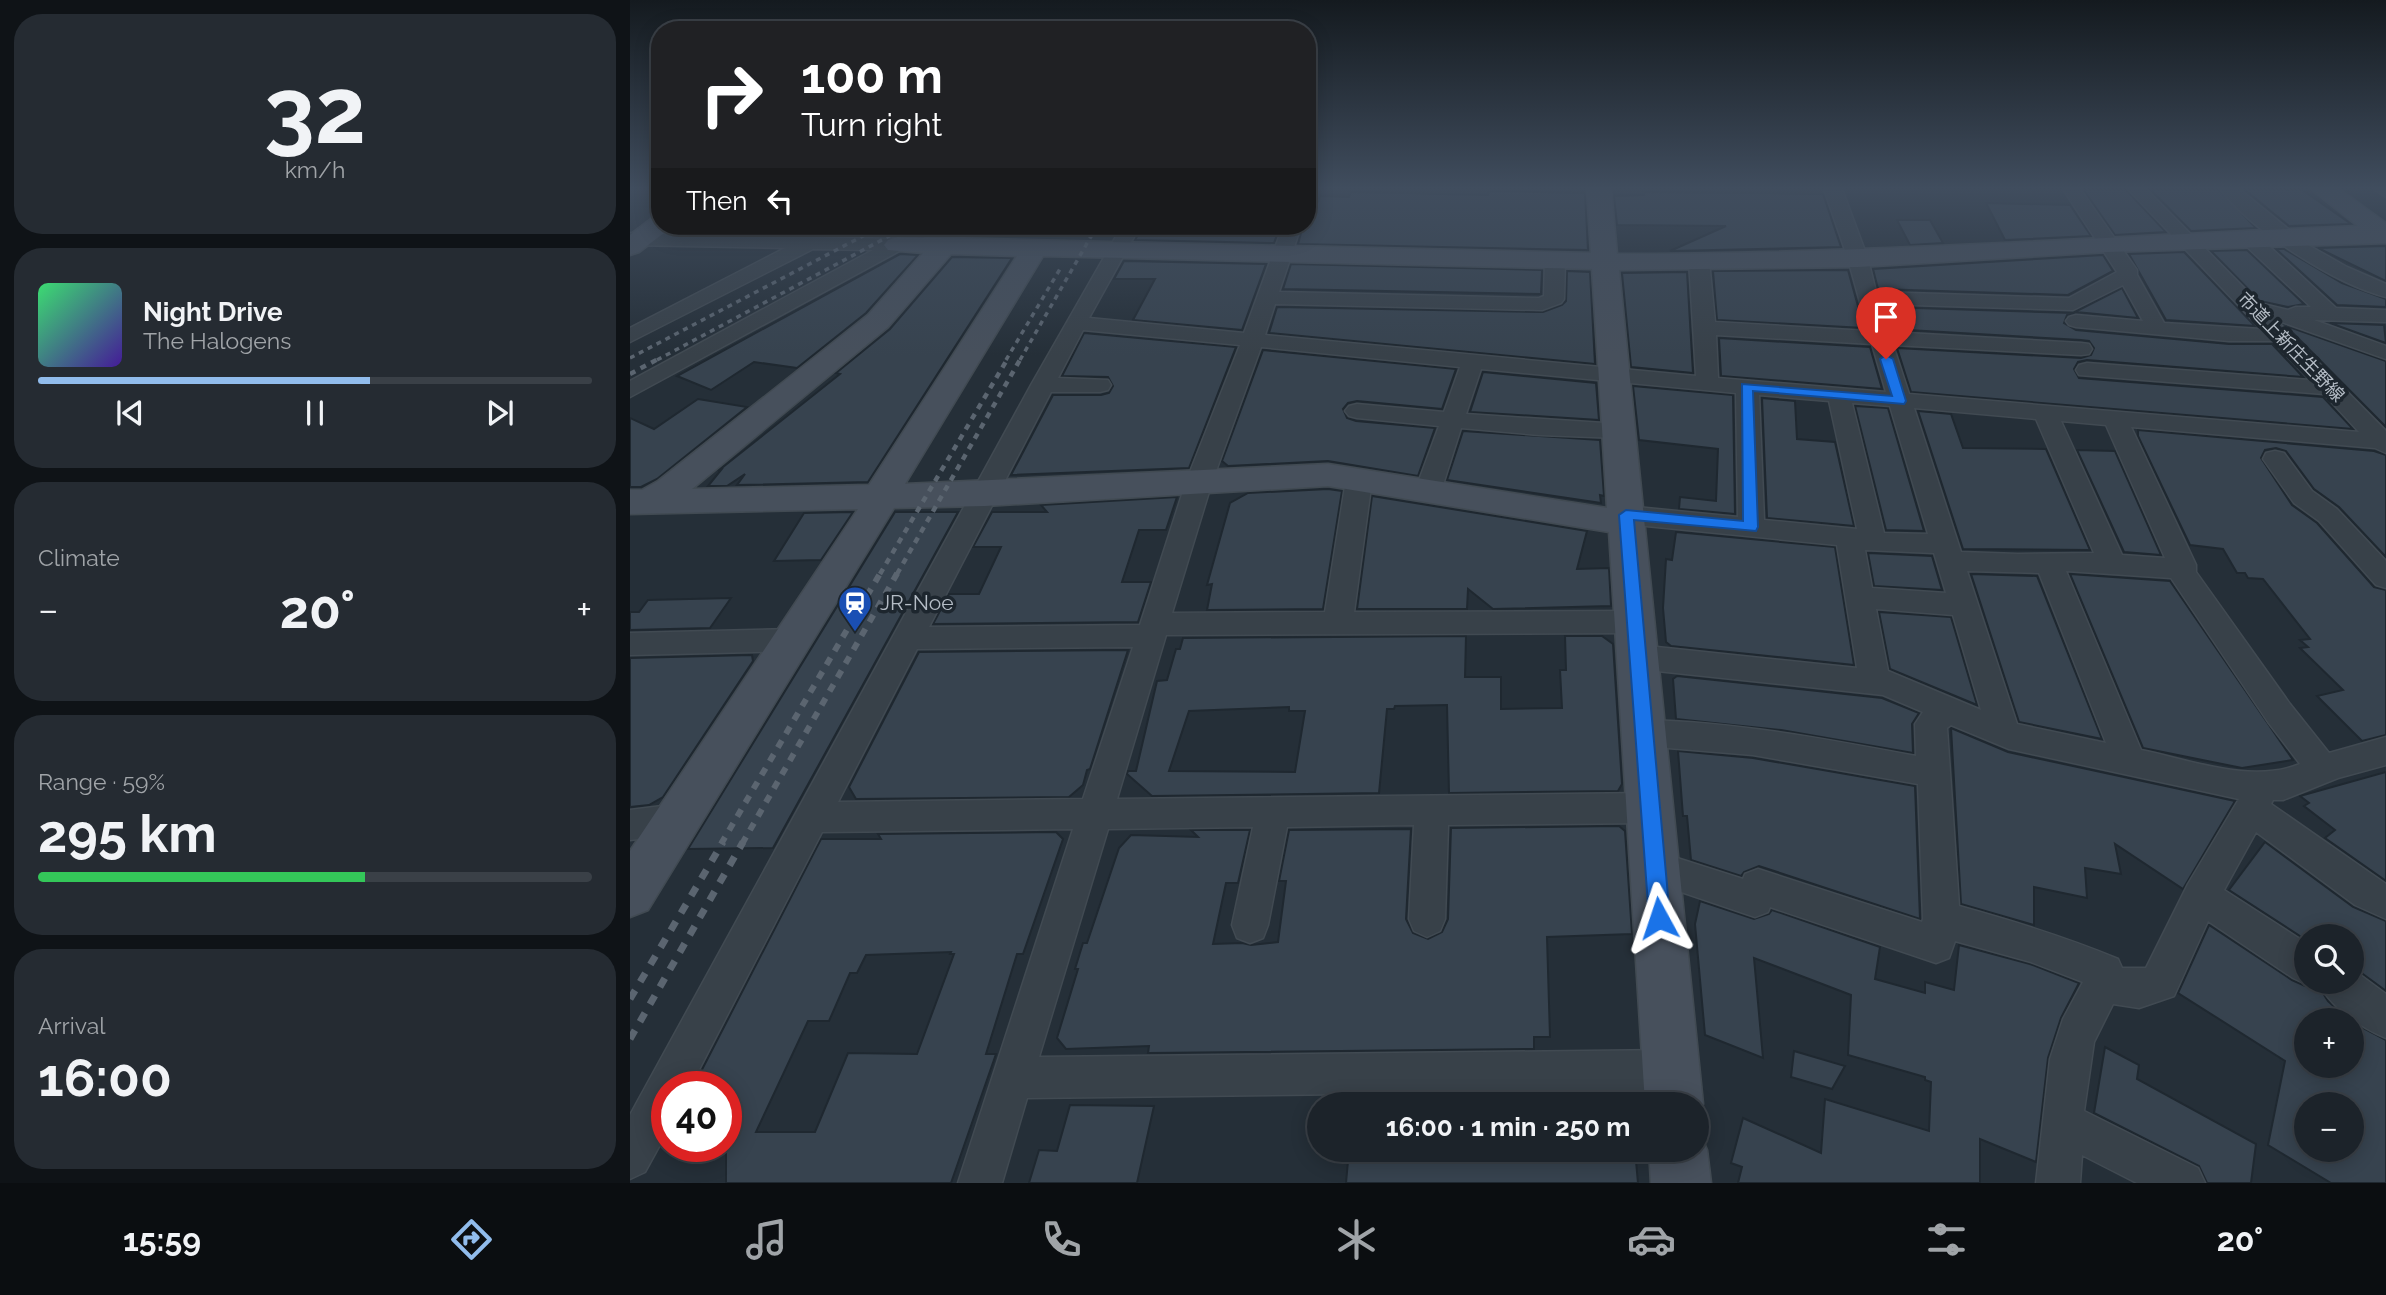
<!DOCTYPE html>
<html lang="en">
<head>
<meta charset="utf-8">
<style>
  :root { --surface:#1c232a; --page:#252b32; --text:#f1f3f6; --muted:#a0a4a8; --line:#3a4047; --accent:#91bcec }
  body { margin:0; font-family:Raleway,"Noto Sans JP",sans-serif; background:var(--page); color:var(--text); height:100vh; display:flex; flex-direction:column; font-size:26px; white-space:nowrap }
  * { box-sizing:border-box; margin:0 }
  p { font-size:23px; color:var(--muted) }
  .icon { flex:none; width:38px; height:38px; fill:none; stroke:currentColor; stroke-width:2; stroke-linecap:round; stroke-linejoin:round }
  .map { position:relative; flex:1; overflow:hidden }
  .panel { display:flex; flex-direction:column; gap:14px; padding:14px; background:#0f1317; width:630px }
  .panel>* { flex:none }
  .top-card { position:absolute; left:21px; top:21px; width:665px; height:214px; border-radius:28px; box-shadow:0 4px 18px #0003,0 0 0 2px var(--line); background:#202124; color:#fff; overflow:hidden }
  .buttons { position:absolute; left:1664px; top:924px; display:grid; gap:14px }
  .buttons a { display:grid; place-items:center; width:70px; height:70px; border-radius:50%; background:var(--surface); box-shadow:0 4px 18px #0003,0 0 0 2px var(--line); font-size:35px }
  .speed { position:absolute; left:21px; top:1071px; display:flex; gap:14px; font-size:35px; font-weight:700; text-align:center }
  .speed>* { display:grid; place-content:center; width:91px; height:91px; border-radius:50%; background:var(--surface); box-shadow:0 4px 18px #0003,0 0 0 2px var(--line); line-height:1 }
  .speed .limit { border:10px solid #d22; background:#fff; color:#111 }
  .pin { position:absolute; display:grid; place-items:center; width:60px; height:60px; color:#fff; margin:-72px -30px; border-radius:50% 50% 50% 0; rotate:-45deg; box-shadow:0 0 7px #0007 }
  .pin .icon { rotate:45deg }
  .me { position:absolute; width:77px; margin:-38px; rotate:355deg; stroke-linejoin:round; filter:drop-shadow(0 0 5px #0008) }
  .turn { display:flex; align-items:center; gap:24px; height:147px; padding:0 35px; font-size:32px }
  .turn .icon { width:91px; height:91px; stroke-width:2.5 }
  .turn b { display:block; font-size:49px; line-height:60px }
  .then { display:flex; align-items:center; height:66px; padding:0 35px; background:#0003; gap:14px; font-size:26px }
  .big { font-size:52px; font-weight:700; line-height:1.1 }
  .panel .widget { flex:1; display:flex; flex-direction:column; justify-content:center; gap:10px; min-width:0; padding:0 24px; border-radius:28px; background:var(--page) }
  .panel .dial { align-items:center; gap:0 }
  .dial b { font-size:91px; line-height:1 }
  .song { display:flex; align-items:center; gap:21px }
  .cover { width:84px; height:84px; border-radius:10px; background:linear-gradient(135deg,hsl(140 70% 55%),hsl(260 70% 35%)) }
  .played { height:7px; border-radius:4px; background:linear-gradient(90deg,var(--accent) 60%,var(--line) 60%) }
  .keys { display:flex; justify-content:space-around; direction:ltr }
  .heat { display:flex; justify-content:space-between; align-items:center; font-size:38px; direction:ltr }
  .charge { height:10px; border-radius:5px; background:linear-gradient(90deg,#34c759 59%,var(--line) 0) }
  .trip { position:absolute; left:677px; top:1092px; width:402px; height:70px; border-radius:35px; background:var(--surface); box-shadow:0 4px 18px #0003,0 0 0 2px var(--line); font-weight:700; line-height:70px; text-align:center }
  .tab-bar { display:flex; height:112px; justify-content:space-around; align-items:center; background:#0b0e11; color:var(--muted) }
  .tab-bar .icon { width:49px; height:49px }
  .tab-bar .active { color:var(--accent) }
  .tab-bar b { font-size:32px; color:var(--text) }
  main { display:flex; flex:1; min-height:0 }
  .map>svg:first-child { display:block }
  .building { fill:#37434f; stroke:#1f2830; stroke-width:2; fill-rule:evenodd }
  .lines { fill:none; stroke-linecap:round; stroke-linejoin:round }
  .street-casing { stroke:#414a52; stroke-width:3 }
  .secondary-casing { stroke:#414a52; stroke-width:3 }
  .street { fill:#384149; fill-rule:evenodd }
  .secondary { fill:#47505c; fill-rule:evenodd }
  .rail-far3 { stroke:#5b6570; stroke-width:3.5; stroke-dasharray:5 5; stroke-linecap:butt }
  .rail-far2 { stroke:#5b6570; stroke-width:4.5; stroke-dasharray:6 6; stroke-linecap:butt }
  .rail-far1 { stroke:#5b6570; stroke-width:6; stroke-dasharray:8 8; stroke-linecap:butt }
  .rail { stroke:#5b6570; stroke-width:7; stroke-dasharray:10 10; stroke-linecap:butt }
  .route { fill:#1a73e8; stroke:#114b97; stroke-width:2 }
  .labels { text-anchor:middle; stroke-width:7; stroke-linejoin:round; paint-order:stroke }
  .far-street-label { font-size:18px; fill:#b4bcc5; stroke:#1d262e }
  .poi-label { font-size:21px; fill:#b4bcc5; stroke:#1d262e; text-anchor:start }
</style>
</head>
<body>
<main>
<section class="panel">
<div class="widget dial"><b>32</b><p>km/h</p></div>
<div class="widget">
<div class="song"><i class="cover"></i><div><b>Night Drive</b><p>The Halogens</p></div></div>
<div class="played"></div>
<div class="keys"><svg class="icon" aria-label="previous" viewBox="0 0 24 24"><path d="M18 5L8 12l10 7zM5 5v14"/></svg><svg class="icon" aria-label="pause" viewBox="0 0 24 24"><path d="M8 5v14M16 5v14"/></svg><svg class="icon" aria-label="next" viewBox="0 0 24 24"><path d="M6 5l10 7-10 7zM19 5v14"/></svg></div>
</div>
<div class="widget"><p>Climate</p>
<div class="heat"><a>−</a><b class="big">20°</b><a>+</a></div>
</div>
<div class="widget"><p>Range · 59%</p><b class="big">295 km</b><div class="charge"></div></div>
<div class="widget"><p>Arrival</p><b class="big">16:00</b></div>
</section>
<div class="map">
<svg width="1756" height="1183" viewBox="0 0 1756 1183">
  <rect width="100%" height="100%" fill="#252f38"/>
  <g class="building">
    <path d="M1453,189H1495L1536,232L1485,235Z"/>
    <path d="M1520,189H1588L1626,228L1561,231Z"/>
    <path d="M1614,189H1671L1721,224L1659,226Z"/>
    <path d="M859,191L955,193L958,250L668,244L673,226H677V217H682L690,196L719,197L721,192L858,195Z"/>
    <path d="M1013,192L1193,194L1211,247L1040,251L1096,226L987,225L984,196L1014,195Z"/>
    <path d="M1356,203L1440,205L1461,236L1375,240Z"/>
    <path d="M1267,220H1300L1313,243L1280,245Z"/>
    <path d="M586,226H650L644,243L505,240L511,229L583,231Z"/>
    <path d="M1756,246V281L1688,248Z"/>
    <path d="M1646,249H1654L1712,283L1756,299V307L1707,305Z"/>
    <path d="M1617,250L1674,304L1658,307L1630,301L1581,251Z"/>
    <path d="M1554,252L1625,326L1536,320L1499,254Z"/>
    <path d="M270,254L288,255L236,313L167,368L124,362L81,390L47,376Z"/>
    <path d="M1473,255L1483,271L1438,295L1248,289L1243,269Z"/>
    <path d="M322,257L382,258L238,482L107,485L115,474L97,486H78L91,470L88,471L210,374L206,373L260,329Z"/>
    <path d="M494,261L636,264L612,330L503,320L525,279H484Z"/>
    <path d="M661,264L912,270L911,294L653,289Z"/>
    <path d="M1218,270L1234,328L1087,320L1083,271Z"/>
    <path d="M937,271L960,272L965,364L639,333L647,307L913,312L932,305L936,301Z"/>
    <path d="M1057,272L1063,373L1001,367L992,273Z"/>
    <path d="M1492,288L1508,318L1446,312L1437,315L1434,323L1446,330L1599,344H1642L1673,377L1457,360L1448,362L1444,369L1449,378L1693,397L1723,429L1281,392L1267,348L1451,358L1461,355L1464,348L1459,341L1451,340L1261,329L1254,307L1443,313Z"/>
    <path d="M1700,323L1754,325L1756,343Z"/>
    <path d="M1656,326L1756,361V427Z"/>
    <path d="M454,333L606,347L559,468L381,475L423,395H471L479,393L483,386L478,377L432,376Z"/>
    <path d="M1089,338L1240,347L1252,389L1091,376Z"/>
    <path d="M633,350L826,369L812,409L727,401L718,403L713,409L717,418L726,421L805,428L788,476L698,461L598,466L592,461Z"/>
    <path d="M853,372L966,383L969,420L840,412Z"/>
    <path d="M1003,386L1103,395L1105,514L1049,509L1050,497L1086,501L1088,449L1009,440Z"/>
    <path d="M1132,398L1165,401L1167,439L1205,442L1224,526L1137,518Z"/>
    <path d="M68,399L117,407L27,479L11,487H0V418L24,429Z"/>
    <path d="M1225,406L1258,408L1294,531L1256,530Z"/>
    <path d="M1288,411L1321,414L1333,448L1416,449L1460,550L1333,549Z"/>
    <path d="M1508,430L1744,451L1756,455V557L1709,507L1684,489L1656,451L1646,448L1635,450L1631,458L1662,505L1687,523L1744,587L1756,590V735L1732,741L1687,696L1713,690L1670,648L1678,647L1670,640L1680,639L1633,579L1618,578L1615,573H1607L1593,549L1560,545L1508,436Z"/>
    <path d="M833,431L970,440L974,496L970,495L971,503L817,480Z"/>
    <path d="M1447,450L1485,451L1531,555L1494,552Z"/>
    <path d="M698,489L712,491L693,609L577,610L582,584L577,585L600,503L618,493Z"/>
    <path d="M742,496L957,531L947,569L979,568L981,606L863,609L838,589L837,609H727Z"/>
    <path d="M547,497L536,530H509L492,582H521L508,622L303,624L319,594H349L371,547H343L362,512H417L411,505Z"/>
    <path d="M223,512L191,560L144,561L174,513Z"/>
    <path d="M265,512H328L143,848L58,849Z"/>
    <path d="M1046,532L1205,547L1224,665L1041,646L1036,642L1033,608L1036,559L1042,560Z"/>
    <path d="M1238,553L1302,556L1312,590L1244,586Z"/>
    <path d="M1341,574L1407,576L1472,739L1389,722Z"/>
    <path d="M1440,574L1540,581L1663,760L1612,768L1513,748Z"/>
    <path d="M101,598L80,628L0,630V612H9L18,600Z"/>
    <path d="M1249,612L1321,617L1347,705L1260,669Z"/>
    <path d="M836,636L835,677H871V709L932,708L930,670H936L935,636H972L983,644L992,784L988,791L819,793L817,705L765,706L764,709H757L749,793L522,796L497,774L498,771H506L527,681L537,680L546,649H550L553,638ZM659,707V711H675L665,772L539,771L559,711Z"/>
    <path d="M498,650L460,769L457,770L453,785L439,797L226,799L219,787L289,652Z"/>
    <path d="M122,655L123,661L33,797L19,805L0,807V658Z"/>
    <path d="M1047,676L1252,698L1289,713L1282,724L1283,753L1151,730L1046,719L1043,679Z"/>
    <path d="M1321,728L1378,752L1605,801L1553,889L1485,844L1491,874L1455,868L1457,898L1404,887V925L1331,904Z"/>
    <path d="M1048,751L1123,758L1285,786L1290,919L1129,866L1114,872L1111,876L1061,860L1057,816H1053Z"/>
    <path d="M1756,772V881L1695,838L1705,830L1674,806L1679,803L1670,796Z"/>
    <path d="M989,826L995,831L1002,934L917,937L920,1037H904V1049L518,1053L519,1046L436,1049L427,1038L448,969H445L453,943H457L489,848L501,835L568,837L561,830H620L608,883H596L583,944L612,943L621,945L648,942L656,881H649L659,830L781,829L776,919L783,933L798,939L812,932L818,919L821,828Z"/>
    <path d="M426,832L433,839L393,954H387L356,1054H366L321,1183H96V1087H63L191,839H251L248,834ZM321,952L320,954H324L287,1054L218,1053L185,1132H126L178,1021H199L220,973H227L236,955Z"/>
    <path d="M1635,842L1723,907L1756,921V991L1722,966V936H1676V940L1599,890Z"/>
    <path d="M1070,901L1124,919L1139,914L1142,910L1250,947L1245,979L1295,993V982L1324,990L1329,945L1400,964L1449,983L1431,1018L1418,1058L1406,1162L1350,1139V1183H1108L1112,1167L1101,1163L1113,1118L1191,1153L1195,1099L1299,1131L1301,1082L1295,1080V1077L1218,1055L1221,995L1124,958L1133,1058L1075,1035L1065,924Z"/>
    <path d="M1579,925L1662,980L1675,986L1686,982L1698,1001L1719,1020H1676V1066H1722V1022L1756,1040V1183H1701L1638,1145L1655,1061L1548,993ZM1676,1104H1722V1150H1676Z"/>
    <path d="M1475,1047L1509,1065L1507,1079L1626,1144L1621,1183H1577L1569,1166L1464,1113Z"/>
    <path d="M1164,1051L1215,1066L1202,1089L1161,1077Z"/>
    <path d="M440,1105L524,1106L507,1183H399L409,1150L427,1151Z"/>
    <path d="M719,1150H1005L1008,1183H716Z"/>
  </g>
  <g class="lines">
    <g class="street-casing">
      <g id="street">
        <path d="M1194,189H1212L1238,259L1246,292L1439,298L1487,272L1433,189H1450L1507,270V275L1534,323L1631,329L1498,189H1516L1629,303L1658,310L1666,307H1681L1613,243L1611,239L1613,235H1627L1706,308L1756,310V322L1684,320L1756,346V359L1646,320L1756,431V453L1745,448L1501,427L1566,565V572L1660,704L1699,753L1756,737V765L1708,778L1653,800H1643L1641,804L1756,884V919L1725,905L1626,832L1594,890L1676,943V982H1681L1676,984L1663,978L1578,921L1544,996L1509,1008L1483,1004L1464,1042L1454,1111L1568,1168L1575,1183H1507L1452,1155L1450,1183H1406L1420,1059L1433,1019L1453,982L1401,962L1325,941L1319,958L1306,963L1140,907L1138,912L1125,917L1013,879L1007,867L1013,855L1025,851L1113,879L1115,874L1128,869L1292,922L1293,919L1288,784L1123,755L1014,746L1003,742L998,733L1003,724L1014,720C1106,722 1196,739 1286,756L1285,724L1293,712L1253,695L1008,669L997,665L993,657L997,649L1008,645L1227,668L1207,545L996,524L987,521L983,515L987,509L996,506L1108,517L1106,393L851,369L836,414L989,424L997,426L1001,431L997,436L989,438L909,435L831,428L811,491L807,497L798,499L789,497L785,491L809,426L727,418L719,416L715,411L719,406L727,404L814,412L830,367L631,347L582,482L542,613L695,612L716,480L720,474L729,472L738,474L742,480L724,612L1005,611L1015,614L1019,622L1015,630L1005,633L536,635L487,799L1020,793L1032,797L1037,808L1032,819L1020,823L818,825L815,919L810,931L797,937L784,931L779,919L784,825L657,827L638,925L633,938L620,943L607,938L602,925L623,827L478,829L409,1057L1042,1050L1056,1056L1062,1070L1056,1084L1042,1090L397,1098L372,1183H328L443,829L192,832L60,1087H37V1132L15,1172L0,1179V1115L401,385L492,226H510L459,318L614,333L653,226H671L649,292L909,298L914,296L915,261L925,255L935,261L934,299L931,303L912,310L645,304L635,335L1066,376L1059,261L1062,257L1069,255L1079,261L1085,322L1238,331L1218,259ZM1493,285L1513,321L1446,315L1439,317L1436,321L1439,325L1446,327L1599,341H1643L1680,380L1457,363L1449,365L1446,370L1449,375L1694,394L1729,432L1279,394L1263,345L1451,355L1459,354L1462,349L1459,344L1451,343L1259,332L1250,304L1443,310ZM453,330L610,345L556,482L510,625L299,627L421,392H470L478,390L481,385L478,380L428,378ZM1086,335L1242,344L1256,392L1088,378ZM1129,395L1199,401L1227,529L1134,520ZM1222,403L1260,406L1298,534L1254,533ZM1284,408L1406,419L1464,553L1388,554L1331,552ZM1431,421L1476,425L1535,558L1492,555ZM1235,550L1304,553L1316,593L1242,588ZM1337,571L1409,573L1476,743L1387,724ZM1436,571L1541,578L1638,722L1670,764C1621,784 1561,760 1511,750ZM1246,609L1323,615L1351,710L1258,671ZM503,647L453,799L208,802L287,649ZM1321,725L1379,749L1609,799L1558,884L1516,968H1492L1488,959C1436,937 1383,921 1329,906L1317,728Z"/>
        <path d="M1590,189H1609L1678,245L1717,267L1756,284V297C1705,284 1622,231 1590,189Z"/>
        <path d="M1744,189H1756V197Z"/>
        <path d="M289,226H311L308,230L0,397V381L243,250L183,249L0,342V328L155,248L0,245V233L263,239Z"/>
        <path d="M1645,451L1654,453L1682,491L1707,509L1756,561V588L1746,585L1689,521L1664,503L1633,459L1636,453Z"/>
        <path d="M162,629L172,632L177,640L172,648L162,651L0,655V633Z"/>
        <path d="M48,804L60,808L65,819L60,830L48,834L0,840V810Z"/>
        <path d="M1722,969L1756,994V1038C1732,1028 1698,1006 1689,982H1722Z"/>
      </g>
    </g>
    <g class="secondary-casing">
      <g id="secondary">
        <path d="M957,189H981L987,254C1235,254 1481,236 1728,226L1681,189H1709L1756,223V243L1478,252L1228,267L989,270L1073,1104L1068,1116V1104H1015L979,532L698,486L355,506L264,508L18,910L0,917V851L228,509L0,514V490H12L28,481L238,315L293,253L258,250L254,245L258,240L267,237L961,253ZM321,254L387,256L239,485L62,489L258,327ZM413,256L962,269L977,508L698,464L275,484Z"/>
        <path d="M30,217V226H41L39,229L9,252L0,255V235L21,219Z"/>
        <path d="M1068,1129L1077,1150L1081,1183H1021L1019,1150H1068Z"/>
      </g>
    </g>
    <use href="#street" class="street"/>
    <use href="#secondary" class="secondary"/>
    <g class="rail-far3">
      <path d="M0,358L252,226"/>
      <path d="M27,360L278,226"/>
      <path d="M376,360L430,269"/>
      <path d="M390,360L467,226"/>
    </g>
    <g class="rail-far2">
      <path d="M0,374L30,358"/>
      <path d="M250,574L378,358"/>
      <path d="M267,574L391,358"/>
    </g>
    <g class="rail-far1">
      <path d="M91,844L251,572"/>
      <path d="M112,844L268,572"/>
    </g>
    <g class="rail">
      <path d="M0,999L93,842"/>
      <path d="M0,1039L113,842"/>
    </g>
  </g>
  <linearGradient id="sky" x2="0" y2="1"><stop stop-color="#141a1f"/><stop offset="0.53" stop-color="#404d5e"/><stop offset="1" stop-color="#404d5e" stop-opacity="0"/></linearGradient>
  <rect width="1756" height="355" fill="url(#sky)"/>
  <path class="route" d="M1256,355L1263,359L1276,401L1274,404L1123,391L1128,527L1126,531L1004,520L1040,918L1037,925L1029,928L1022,925L1019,918L989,515L996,510L1113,521L1112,384L1262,396L1250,359Z"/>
  <defs>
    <g id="station-pin" transform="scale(1.75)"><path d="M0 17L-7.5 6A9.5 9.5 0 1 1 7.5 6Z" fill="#1a4fb4" stroke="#1d262e"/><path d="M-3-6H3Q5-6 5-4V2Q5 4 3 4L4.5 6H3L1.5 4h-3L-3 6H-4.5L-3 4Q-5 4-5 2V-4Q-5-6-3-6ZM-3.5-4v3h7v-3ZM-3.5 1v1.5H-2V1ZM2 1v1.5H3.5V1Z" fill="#fff"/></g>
  </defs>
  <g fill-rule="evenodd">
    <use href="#station-pin" x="225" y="603"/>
  </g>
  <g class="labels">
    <g class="far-street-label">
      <text transform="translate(1661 347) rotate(46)" y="6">市道上新庄生野線</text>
    </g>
    <g class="poi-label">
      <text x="250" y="610">JR-Noe</text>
    </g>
  </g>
</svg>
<div class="buttons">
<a><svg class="icon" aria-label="search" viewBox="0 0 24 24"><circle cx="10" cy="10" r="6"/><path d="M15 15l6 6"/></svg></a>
<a>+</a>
<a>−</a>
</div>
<div class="speed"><div class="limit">40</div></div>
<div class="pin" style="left:1256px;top:359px;background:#d93025"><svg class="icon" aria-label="arrive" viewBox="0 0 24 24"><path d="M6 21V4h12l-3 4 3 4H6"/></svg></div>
<svg class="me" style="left:1029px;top:918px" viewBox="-20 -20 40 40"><path d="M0-17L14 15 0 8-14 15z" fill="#1a73e8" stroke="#fff" stroke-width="4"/></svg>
<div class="trip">16:00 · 1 min · 250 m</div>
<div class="top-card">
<div class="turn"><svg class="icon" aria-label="right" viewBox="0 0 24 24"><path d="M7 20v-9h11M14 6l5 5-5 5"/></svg><div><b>100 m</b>Turn right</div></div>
<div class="then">Then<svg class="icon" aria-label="left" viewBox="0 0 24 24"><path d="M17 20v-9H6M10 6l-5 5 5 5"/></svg></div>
</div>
</div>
</main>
<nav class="tab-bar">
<b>15:59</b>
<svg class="icon active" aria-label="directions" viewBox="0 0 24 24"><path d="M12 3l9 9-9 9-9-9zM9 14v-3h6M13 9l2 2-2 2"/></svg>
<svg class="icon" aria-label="music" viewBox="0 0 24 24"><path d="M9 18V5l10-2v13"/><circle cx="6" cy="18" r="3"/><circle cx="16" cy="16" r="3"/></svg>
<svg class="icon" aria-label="phone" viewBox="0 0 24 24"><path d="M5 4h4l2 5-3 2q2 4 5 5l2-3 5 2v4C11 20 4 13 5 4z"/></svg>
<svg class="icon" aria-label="climate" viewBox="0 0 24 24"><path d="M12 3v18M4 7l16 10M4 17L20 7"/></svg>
<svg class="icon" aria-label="car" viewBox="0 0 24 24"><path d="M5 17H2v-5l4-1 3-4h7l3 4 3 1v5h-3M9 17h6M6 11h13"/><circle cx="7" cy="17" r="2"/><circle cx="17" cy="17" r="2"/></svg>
<svg class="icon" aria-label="filters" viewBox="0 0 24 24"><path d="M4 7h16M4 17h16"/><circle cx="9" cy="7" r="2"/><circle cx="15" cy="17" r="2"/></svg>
<b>20°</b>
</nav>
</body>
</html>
